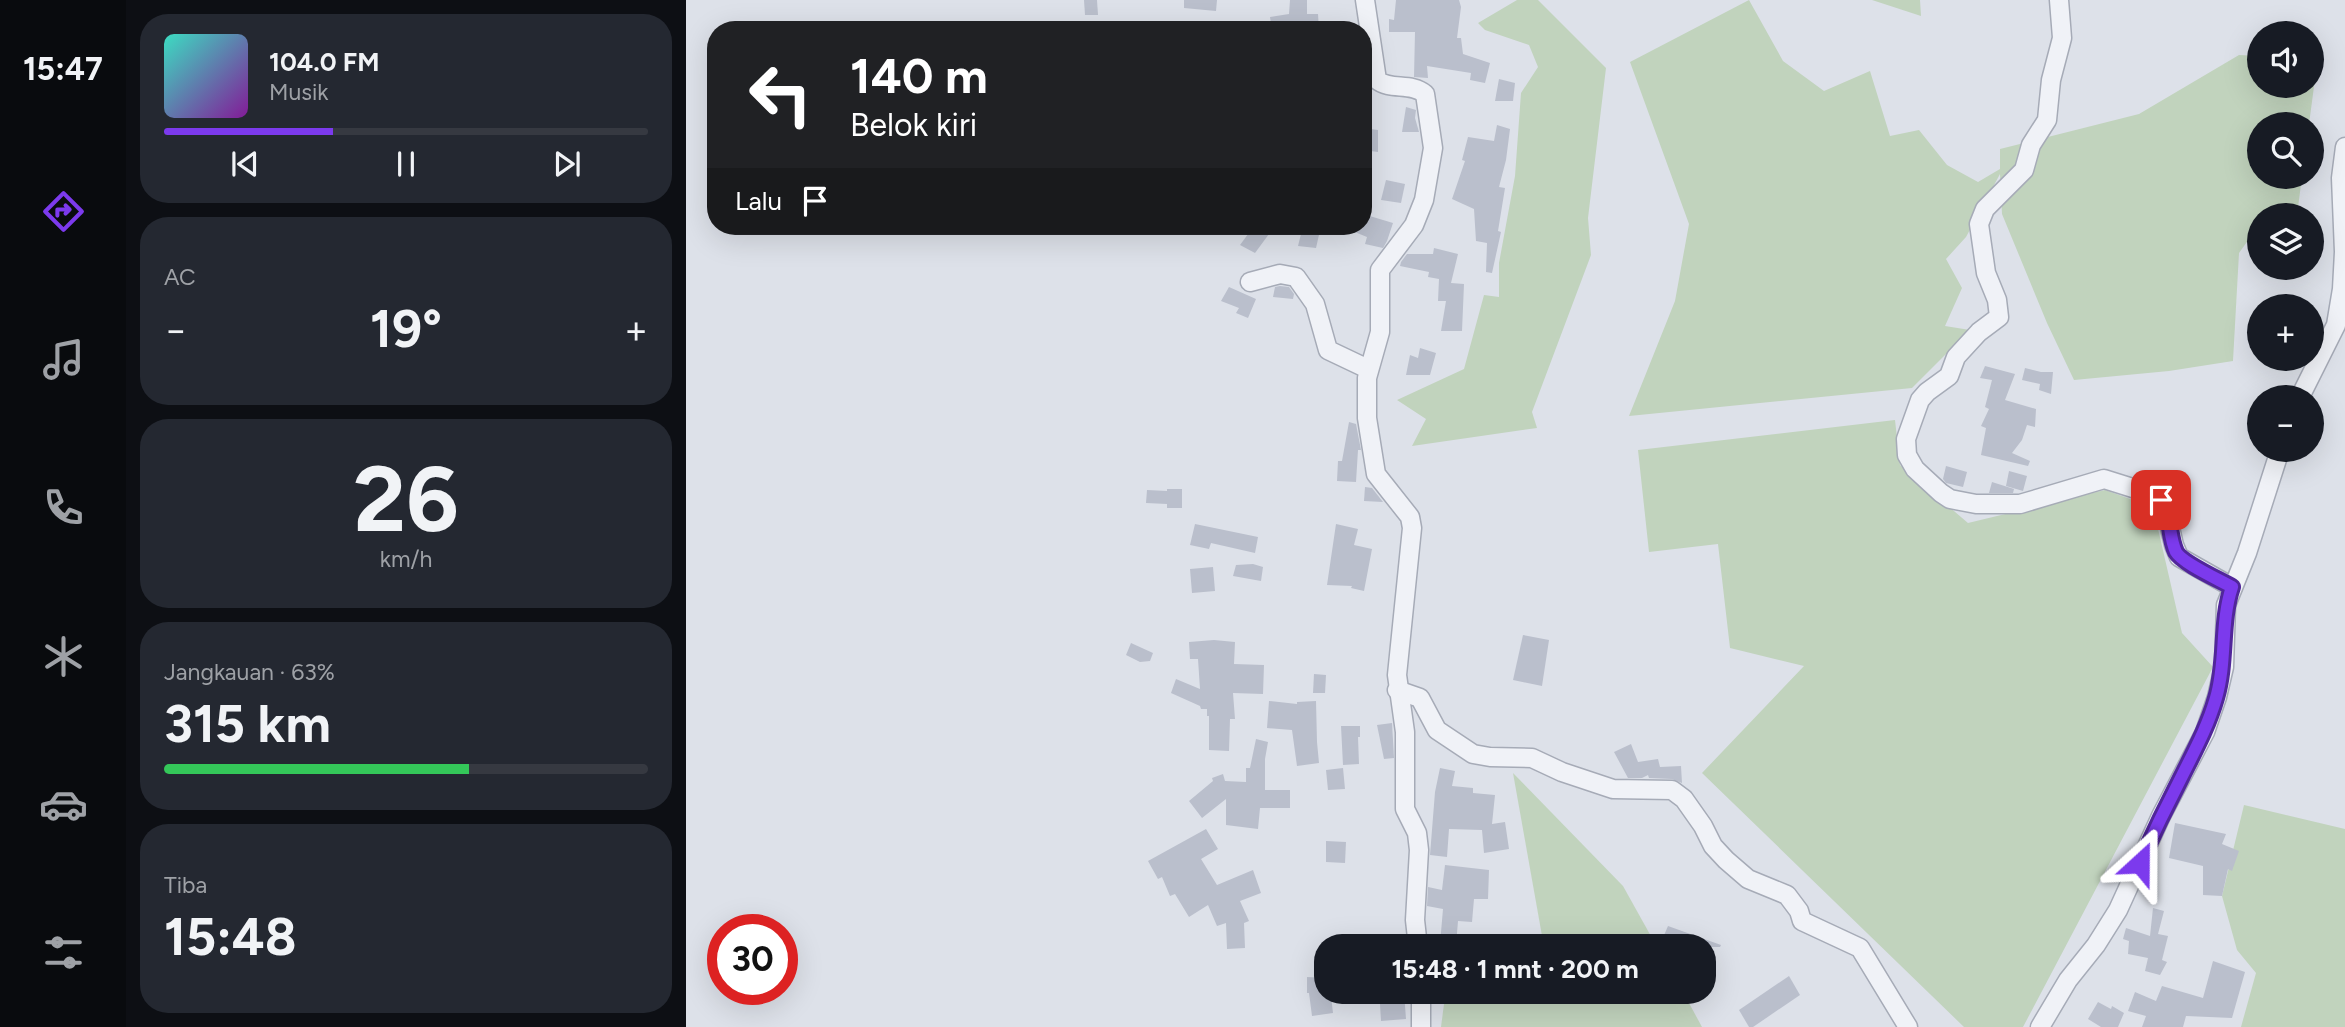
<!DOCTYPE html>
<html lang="id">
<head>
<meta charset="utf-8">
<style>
  :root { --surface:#171b24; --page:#242831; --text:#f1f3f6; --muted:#9ea1a6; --line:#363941; --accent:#7c3aed }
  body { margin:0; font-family:Figtree,sans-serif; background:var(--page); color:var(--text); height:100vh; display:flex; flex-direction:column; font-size:26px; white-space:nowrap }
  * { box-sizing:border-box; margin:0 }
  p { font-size:23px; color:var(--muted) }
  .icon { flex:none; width:38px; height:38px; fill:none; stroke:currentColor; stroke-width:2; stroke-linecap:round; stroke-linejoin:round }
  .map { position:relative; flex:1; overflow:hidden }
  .sheet { display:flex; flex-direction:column; gap:14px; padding:14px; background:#0d0f14; width:560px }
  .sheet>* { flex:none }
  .hud { position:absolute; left:21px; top:21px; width:665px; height:214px; border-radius:28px; box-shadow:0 7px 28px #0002; background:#202124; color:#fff; overflow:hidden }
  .buttons { position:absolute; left:1561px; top:21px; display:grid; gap:14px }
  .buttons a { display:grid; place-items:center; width:77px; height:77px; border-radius:50%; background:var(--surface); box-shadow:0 7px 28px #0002; font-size:35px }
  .speed { position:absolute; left:21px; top:914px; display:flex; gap:14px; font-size:35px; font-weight:700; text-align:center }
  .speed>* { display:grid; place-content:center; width:91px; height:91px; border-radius:50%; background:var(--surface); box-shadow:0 7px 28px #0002; line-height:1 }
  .speed .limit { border:10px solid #d22; background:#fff; color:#111 }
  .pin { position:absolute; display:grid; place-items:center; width:60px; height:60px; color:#fff; margin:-30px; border-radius:14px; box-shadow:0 4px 10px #0006 }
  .me { position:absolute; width:77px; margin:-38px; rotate:24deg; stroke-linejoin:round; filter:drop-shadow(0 0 5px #0008) }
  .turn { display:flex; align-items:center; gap:24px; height:147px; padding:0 28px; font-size:32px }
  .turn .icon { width:91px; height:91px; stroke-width:2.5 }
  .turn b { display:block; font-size:49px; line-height:60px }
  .then { display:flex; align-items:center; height:66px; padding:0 28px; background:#0003; gap:14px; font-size:26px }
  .big { font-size:52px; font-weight:700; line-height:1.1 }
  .sheet .widget { flex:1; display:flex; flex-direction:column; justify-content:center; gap:10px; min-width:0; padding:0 24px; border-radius:28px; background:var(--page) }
  .sheet .dial { align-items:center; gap:0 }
  .dial b { font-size:91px; line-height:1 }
  .song { display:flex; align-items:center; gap:21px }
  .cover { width:84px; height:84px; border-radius:10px; background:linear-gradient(135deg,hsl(170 70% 55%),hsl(290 70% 35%)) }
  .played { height:7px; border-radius:4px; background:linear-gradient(90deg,var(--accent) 35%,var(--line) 35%) }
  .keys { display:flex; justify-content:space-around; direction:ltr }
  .heat { display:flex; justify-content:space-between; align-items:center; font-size:38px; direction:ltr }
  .charge { height:10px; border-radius:5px; background:linear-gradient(90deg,#34c759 63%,var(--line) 0) }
  .trip { position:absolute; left:628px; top:934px; width:402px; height:70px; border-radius:28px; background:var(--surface); box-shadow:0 7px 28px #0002; font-weight:700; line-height:70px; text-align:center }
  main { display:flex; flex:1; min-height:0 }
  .menu { display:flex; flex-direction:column; width:126px; justify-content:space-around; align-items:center; background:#090b0e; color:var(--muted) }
  .menu .icon { width:49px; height:49px }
  .menu .current { color:var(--accent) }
  .menu b { font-size:32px; color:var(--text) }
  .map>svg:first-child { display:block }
  .green { fill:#c1d3bd }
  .building { fill:#babfcc }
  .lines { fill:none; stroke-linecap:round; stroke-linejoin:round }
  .minor-casing { stroke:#a6abb7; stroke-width:21 }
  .minor { stroke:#f0f2f7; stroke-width:18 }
  .route-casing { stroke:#51269a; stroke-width:18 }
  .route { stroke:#7c3aed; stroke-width:12 }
</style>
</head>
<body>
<main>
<nav class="menu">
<b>15:47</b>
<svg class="icon current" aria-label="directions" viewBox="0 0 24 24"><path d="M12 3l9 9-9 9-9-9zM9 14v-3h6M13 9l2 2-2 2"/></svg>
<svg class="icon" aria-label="music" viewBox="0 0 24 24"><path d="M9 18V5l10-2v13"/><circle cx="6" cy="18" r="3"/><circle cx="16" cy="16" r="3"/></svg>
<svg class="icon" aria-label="phone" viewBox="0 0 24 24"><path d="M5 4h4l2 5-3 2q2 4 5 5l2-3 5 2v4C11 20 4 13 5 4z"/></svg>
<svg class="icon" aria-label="climate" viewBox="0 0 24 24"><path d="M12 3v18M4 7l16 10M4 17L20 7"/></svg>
<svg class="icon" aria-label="car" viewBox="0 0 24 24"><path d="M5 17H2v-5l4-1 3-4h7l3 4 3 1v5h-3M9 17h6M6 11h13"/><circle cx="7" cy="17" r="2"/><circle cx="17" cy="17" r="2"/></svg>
<svg class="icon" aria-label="filters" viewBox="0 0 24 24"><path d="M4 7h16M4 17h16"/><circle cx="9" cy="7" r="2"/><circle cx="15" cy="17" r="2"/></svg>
</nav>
<section class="sheet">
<div class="widget">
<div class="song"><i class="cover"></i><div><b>104.0 FM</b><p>Musik</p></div></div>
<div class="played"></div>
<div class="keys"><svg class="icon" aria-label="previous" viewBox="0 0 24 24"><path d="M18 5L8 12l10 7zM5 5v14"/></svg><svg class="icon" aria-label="pause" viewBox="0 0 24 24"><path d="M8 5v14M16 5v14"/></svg><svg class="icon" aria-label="next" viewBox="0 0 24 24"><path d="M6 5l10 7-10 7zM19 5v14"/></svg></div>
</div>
<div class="widget"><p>AC</p>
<div class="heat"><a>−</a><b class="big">19°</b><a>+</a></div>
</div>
<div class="widget dial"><b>26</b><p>km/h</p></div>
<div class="widget"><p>Jangkauan · 63%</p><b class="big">315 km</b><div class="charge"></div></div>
<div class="widget"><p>Tiba</p><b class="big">15:48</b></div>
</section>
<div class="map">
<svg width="1659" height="1027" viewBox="0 0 1659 1027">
  <rect width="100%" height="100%" fill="#dde1e9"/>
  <g class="green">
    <path d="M831,0H852L920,68L902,218L905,255L846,412L851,428L726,446L740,419L711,400L778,369L798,295L813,297V263L829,176L835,93L852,67L843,45L799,30L792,23Z"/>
    <path d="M1063,0L1097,61L1138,91L1184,71L1204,136L1233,130L1261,165L1292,182L1314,169V149L1453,114L1553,55L1573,56V86H1626V58H1627L1629,79L1623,124H1573V177H1616L1611,215H1573V225L1553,253L1547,361L1483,371L1388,380L1361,323L1316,214L1314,174L1280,237L1260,259L1276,288L1259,326L1284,330L1226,388L943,416L989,301L1003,224L944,62Z"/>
    <path d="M1186,0H1234L1235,16Z"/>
    <path d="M1209,420L1214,465L1282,523L1419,490L1467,507L1496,633L1527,667L1337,1027H1278L1016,773L1118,666L1044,648L1032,544L963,552L952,450Z"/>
    <path d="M827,773L937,886L971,947H858Z"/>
    <path d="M1558,805L1659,829V1027H1555L1570,973L1551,950L1536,896Z"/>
    <path d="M827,992H997L1016,1027H755L758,1004Z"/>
  </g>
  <g class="building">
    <path d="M398,0H411L412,15H399Z"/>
    <path d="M498,0H531L530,11L498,8Z"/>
    <path d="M604,0H621V14H632L633,30H586L584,17L603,14Z"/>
    <path d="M710,0H773L775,7L771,38H775L777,54L804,63L799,83L784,80L785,73L741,66L742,78L728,77L729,32H703V19L708,20Z"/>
    <path d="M813,79L829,83L827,101H809Z"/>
    <path d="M720,107L730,110L729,118L733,132H716Z"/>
    <path d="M811,125L824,129L820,160L813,187L819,188L812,231L815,232L806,273L800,272L801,243L790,241L788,209L766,199L779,161L776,160L782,137L808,141Z"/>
    <path d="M677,128L692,130V152L677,150Z"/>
    <path d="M700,180L719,184L715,203L695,200Z"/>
    <path d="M677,214L707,223L701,241L697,248L679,244L681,237L654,226H677Z"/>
    <path d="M568,226L583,234L569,253L554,245Z"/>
    <path d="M617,226H635L630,248L612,246Z"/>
    <path d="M748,248L772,254L765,283L778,284L776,331H755L760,301H752L753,279L742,277L743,272L714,266L715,262L721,254H747Z"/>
    <path d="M594,286L603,287L608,294L607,299L587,297L589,287Z"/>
    <path d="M543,287L570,299L562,318L550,313L553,308L535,301Z"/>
    <path d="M734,348L750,353L744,375H720L724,355L732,358Z"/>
    <path d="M1299,366L1329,374L1319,400L1350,409L1349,427L1341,425L1336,440L1326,453L1344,461L1342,466L1295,455L1300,428L1295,426L1303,409L1299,407L1306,380L1294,378Z"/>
    <path d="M1339,368L1355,372H1367L1365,394L1353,390L1354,384L1336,380Z"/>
    <path d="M663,422L670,424L675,450H672L670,482L651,481L652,461H656Z"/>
    <path d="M1260,466L1281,472L1277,487L1260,483L1257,479Z"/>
    <path d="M1323,471L1341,476L1337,491L1320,486Z"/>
    <path d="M1306,482L1328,489L1327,493H1303Z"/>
    <path d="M679,487L686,488L697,502L678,501Z"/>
    <path d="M481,489H496V508H481V504L460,503L461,490L481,491Z"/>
    <path d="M509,524L572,537L569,553L525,543L523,549L504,545Z"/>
    <path d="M650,524L672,529L668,545L686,549L678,591L665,588L666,586L641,585Z"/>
    <path d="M567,564L577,567L575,581L547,576L550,565Z"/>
    <path d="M527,567L529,591L506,593L504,569Z"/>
    <path d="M837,635L863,640L856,686L827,680Z"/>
    <path d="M528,640L549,642L548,664L578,665L577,694L547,693L549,719H544L543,751L523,750V716H521V709H515L514,706L485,693L490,679L514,689L512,659H504L503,642Z"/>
    <path d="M445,643L467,653L464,661L454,662L440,655Z"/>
    <path d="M628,674L640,675L639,693H627Z"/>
    <path d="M583,701L611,704V702L630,701L631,742L633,763L611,766L606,730L581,728Z"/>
    <path d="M706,723L708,758L698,759L691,725Z"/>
    <path d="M655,726H674V737H672L673,764L657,765Z"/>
    <path d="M570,739L582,742L579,759V790H604V808H574L572,829L540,825V799L516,818L503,801L527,781L526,778L537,774L539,781L560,782V768H564Z"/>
    <path d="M945,744L952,762L972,759L974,767L995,766L996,783L986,779L963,778L962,775L956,778H942L928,752Z"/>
    <path d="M657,768L659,789L642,790L640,770Z"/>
    <path d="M754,768L769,771L766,786L787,788V793L809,795L806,824L819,822L823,849L798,853L796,830L763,829L761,857L744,855L749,792Z"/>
    <path d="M1489,823L1540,834L1536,844L1553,851L1546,871L1542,869L1536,896L1517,895V866L1483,858Z"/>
    <path d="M520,829L532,849L515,859L531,885L567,870L575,893L554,901L563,921L558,923L559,948L541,949L540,923L531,926L522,905L503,917L489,894L484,896L476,877L472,879L462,861Z"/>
    <path d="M640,841L660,842L659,863L640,862Z"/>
    <path d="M759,865L803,870L802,899H788L786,922L772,921L770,945L754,944L757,909L741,906L742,887L756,890Z"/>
    <path d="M1467,908L1478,911L1472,934L1482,936L1476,960L1481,962L1474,975L1459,971L1462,958L1442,954L1443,941L1437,939L1440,928L1464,936Z"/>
    <path d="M982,926L1035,945L1034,947H973Z"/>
    <path d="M719,935L721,947H687L686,941Z"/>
    <path d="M1527,961L1559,972L1546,1018L1500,1016L1497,1027H1456L1460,1016L1442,1011L1449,992L1470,1001L1476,986L1517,998Z"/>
    <path d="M1103,976L1114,995L1067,1027H1063L1053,1010Z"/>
    <path d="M621,977L640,978V992L642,997L645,996L647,1013L626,1016L623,993H621Z"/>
    <path d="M670,992H718L720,1019L695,1021L694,1004L670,1003Z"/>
    <path d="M1412,1002L1425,1009L1426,1006L1438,1013L1432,1027H1415L1402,1019Z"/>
  </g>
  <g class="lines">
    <g class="minor-casing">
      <g id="minor">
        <path d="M679,0L691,80C704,91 725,82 739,94L747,148L738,200L728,225L694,270V332L681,378V418L690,474L724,517L726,528L711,675L719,732V809L731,833L733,850L729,920L732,947"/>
        <path d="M1373,0L1376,38L1365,80L1361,120L1345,145L1338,170L1299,209L1293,224L1300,273L1311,300L1313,317L1293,332L1270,357L1263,376L1241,392L1234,400L1220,439L1221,455L1229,469L1255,493L1264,499L1290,504H1334L1418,479L1469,495L1479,506L1488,545L1493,557L1546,587"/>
        <path d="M564,282L594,274L610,277L629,304L642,350L682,369"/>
        <path d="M1614,397L1650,325L1656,289L1658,252L1655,178L1659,147"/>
        <path d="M711,690L734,698L751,730L787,754L804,757L846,758L876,772L927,789L986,790L998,799L1017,826L1027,846L1040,860L1062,879L1101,895L1113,911L1116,921L1174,948L1222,1027"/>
        <path d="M735,992V1027"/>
        <path d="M1354,1027L1382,980L1410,945L1432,910L1475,816L1519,732L1531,697L1538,667L1540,605L1561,553L1594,450"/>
      </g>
    </g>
    <use href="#minor" class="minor"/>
  </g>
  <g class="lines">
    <g class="route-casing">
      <path id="route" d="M1454,863C1467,834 1481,805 1496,776C1509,750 1522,726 1530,698C1541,661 1534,623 1546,587C1534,580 1496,563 1490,552C1482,535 1486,516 1475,500"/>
    </g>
    <use href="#route" class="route"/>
  </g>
</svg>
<div class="buttons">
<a><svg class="icon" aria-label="sound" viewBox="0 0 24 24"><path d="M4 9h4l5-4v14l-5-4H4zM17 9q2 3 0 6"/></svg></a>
<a><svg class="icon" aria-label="search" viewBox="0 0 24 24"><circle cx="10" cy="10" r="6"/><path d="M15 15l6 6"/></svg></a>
<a><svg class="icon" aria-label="layers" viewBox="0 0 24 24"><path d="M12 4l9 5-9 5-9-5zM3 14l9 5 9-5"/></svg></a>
<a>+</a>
<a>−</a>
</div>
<div class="speed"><div class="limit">30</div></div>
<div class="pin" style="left:1475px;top:500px;background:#d93025"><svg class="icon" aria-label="arrive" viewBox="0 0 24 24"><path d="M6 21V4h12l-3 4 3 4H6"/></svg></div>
<svg class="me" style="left:1454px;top:863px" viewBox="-20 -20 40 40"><path d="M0-17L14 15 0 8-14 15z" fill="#7c3aed" stroke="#fff" stroke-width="4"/></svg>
<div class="trip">15:48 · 1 mnt · 200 m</div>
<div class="hud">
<div class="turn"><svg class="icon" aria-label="left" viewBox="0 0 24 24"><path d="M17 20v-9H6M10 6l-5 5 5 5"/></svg><div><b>140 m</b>Belok kiri</div></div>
<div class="then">Lalu<svg class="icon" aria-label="arrive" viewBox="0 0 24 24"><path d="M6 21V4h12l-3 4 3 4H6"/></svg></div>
</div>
</div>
</main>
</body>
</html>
